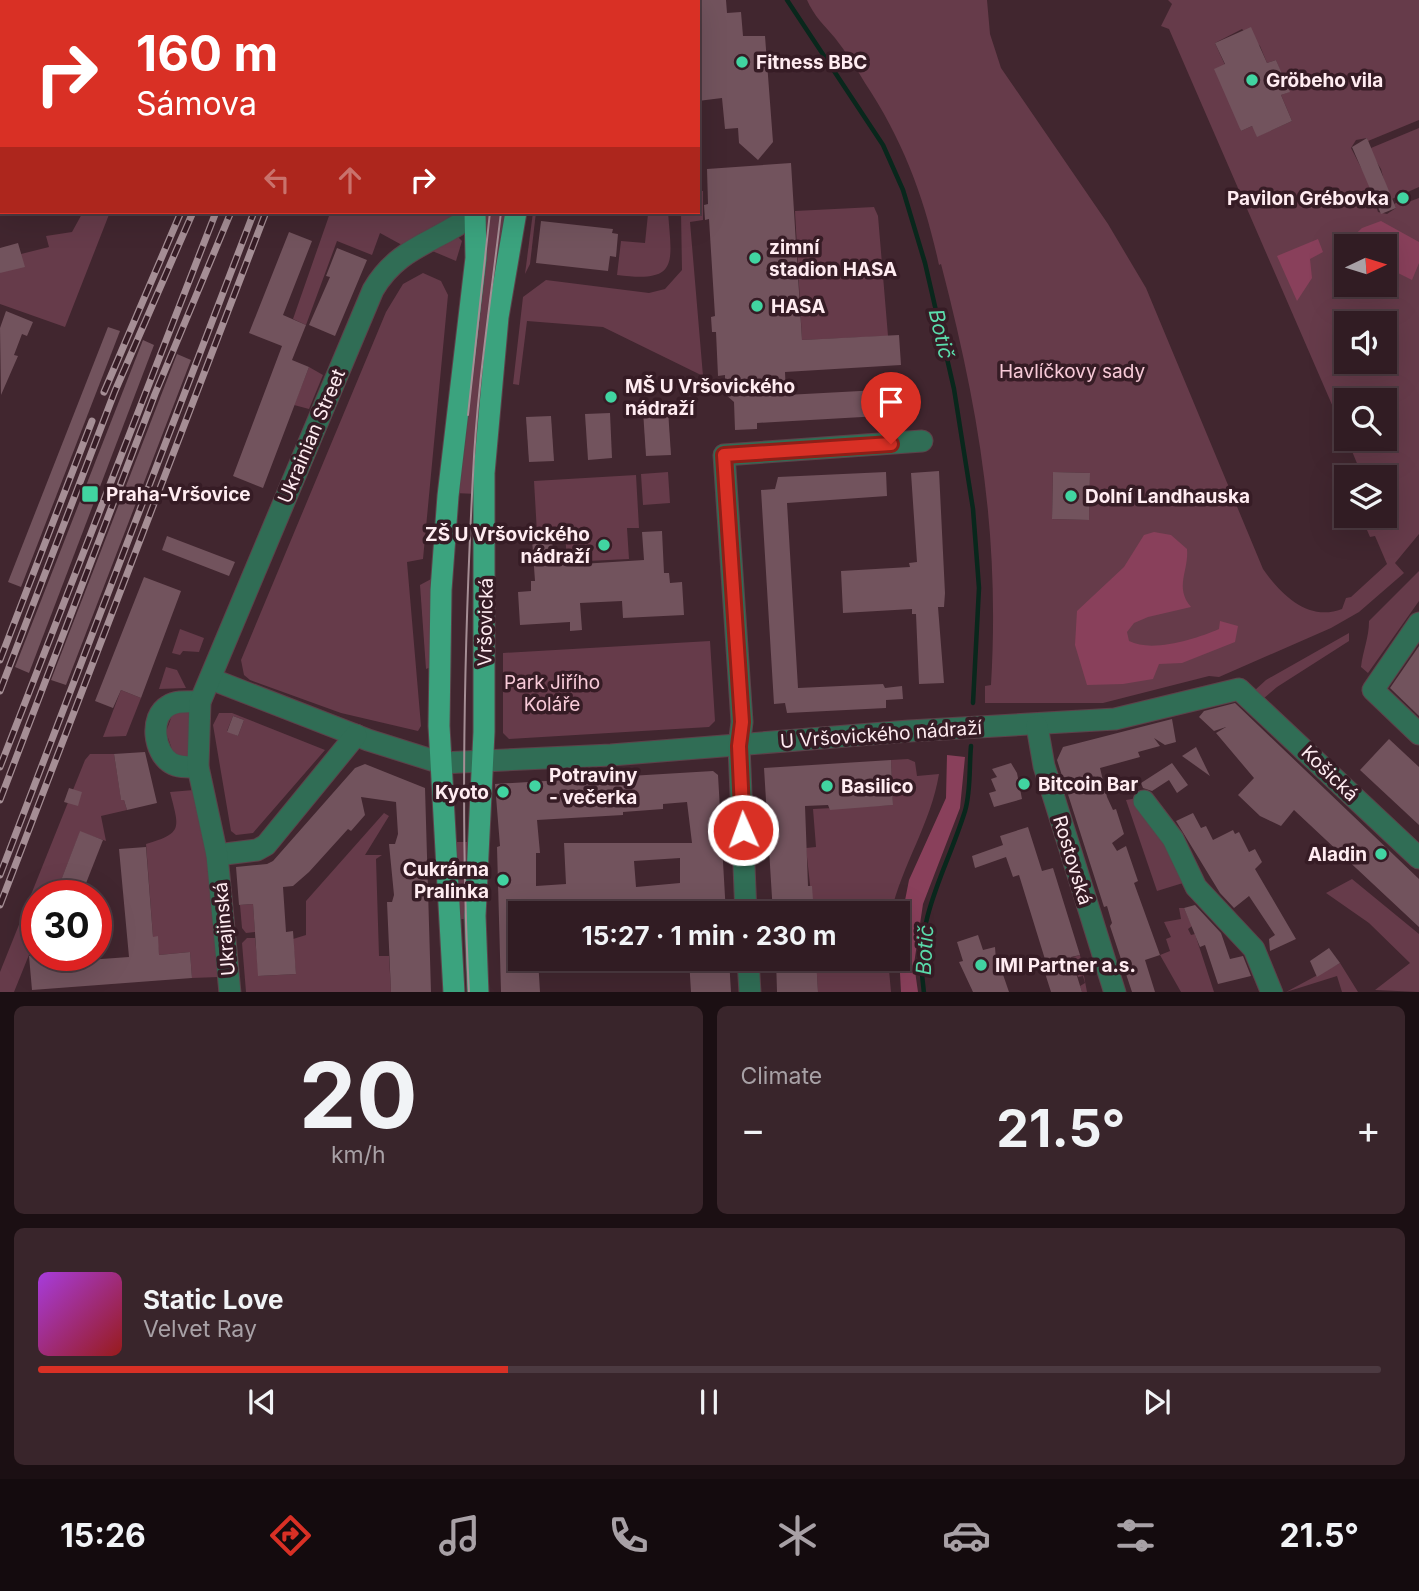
<!DOCTYPE html>
<html lang="en">
<head>
<meta charset="utf-8">
<style>
  :root { --surface:#311c23; --page:#39252b; --text:#f1f3f6; --muted:#a8a1a6; --line:#4c3a41; --accent:#d93025 }
  body { margin:0; font-family:Inter,sans-serif; background:var(--page); color:var(--text); height:100vh; display:flex; flex-direction:column; font-size:26px; white-space:nowrap }
  * { box-sizing:border-box; margin:0 }
  p { font-size:23px; color:var(--muted) }
  .icon { flex:none; width:38px; height:38px; fill:none; stroke:currentColor; stroke-width:2; stroke-linecap:round; stroke-linejoin:round }
  .map { position:relative; height:992px; overflow:hidden }
  .details { display:flex; flex-direction:column; gap:14px; padding:14px; background:#1b0f13; flex:1 }
  .details>* { flex:none }
  .banner { position:absolute; left:0px; top:0px; width:700px; height:214px; box-shadow:0 7px 28px #0002,0 0 0 2px var(--line); background:#d93025; color:#fff; overflow:hidden }
  .needle { width:46px; rotate:86deg }
  .buttons { position:absolute; left:1334px; top:234px; display:grid; gap:14px }
  .buttons a { display:grid; place-items:center; width:63px; height:63px; border-radius:0px; background:var(--surface); box-shadow:0 7px 28px #0002,0 0 0 2px var(--line); font-size:35px }
  .speed { position:absolute; left:21px; top:880px; display:flex; gap:14px; font-size:35px; font-weight:700; text-align:center }
  .speed>* { display:grid; place-content:center; width:91px; height:91px; border-radius:50%; background:var(--surface); box-shadow:0 7px 28px #0002,0 0 0 2px var(--line); line-height:1 }
  .speed .limit { border:10px solid #d22; background:#fff; color:#111 }
  .pin { position:absolute; display:grid; place-items:center; width:60px; height:60px; color:#fff; margin:-72px -30px; border-radius:50% 50% 50% 0; rotate:-45deg; box-shadow:0 0 7px #0007 }
  .pin .icon { rotate:45deg }
  .me { position:absolute; width:77px; margin:-38px; rotate:358deg; stroke-linejoin:round; filter:drop-shadow(0 0 5px #0008) }
  .turn { display:flex; align-items:center; gap:24px; height:147px; padding:0 21px; font-size:32px }
  .turn .icon { width:91px; height:91px; stroke-width:2.5 }
  .turn b { display:block; font-size:49px; line-height:60px }
  .lanes { display:flex; align-items:center; height:66px; padding:0 21px; background:#0003; justify-content:center; gap:35px; direction:ltr }
  .lanes .off { opacity:.35 }
  .big { font-size:52px; font-weight:700; line-height:1.1 }
  .details .tile { flex:1; display:flex; flex-direction:column; justify-content:center; gap:10px; min-width:0; padding:0 24px; border-radius:10px; background:var(--page) }
  .details .dial { align-items:center; gap:0 }
  .dial b { font-size:91px; line-height:1 }
  .song { display:flex; align-items:center; gap:21px }
  .cover { width:84px; height:84px; border-radius:10px; background:linear-gradient(135deg,hsl(280 70% 55%),hsl(0 70% 35%)) }
  .played { height:7px; border-radius:4px; background:linear-gradient(90deg,var(--accent) 35%,var(--line) 35%) }
  .keys { display:flex; justify-content:space-around; direction:ltr }
  .heat { display:flex; justify-content:space-between; align-items:center; font-size:38px; direction:ltr }
  .details .tiles { flex:1; display:grid; gap:14px; grid-template-columns:1fr 1fr }
  .tile:last-child { grid-column:span 2 }
  .trip { position:absolute; left:508px; top:901px; width:402px; height:70px; border-radius:0px; background:var(--surface); box-shadow:0 7px 28px #0002,0 0 0 2px var(--line); font-weight:700; line-height:70px; text-align:center }
  .tabs { display:flex; height:112px; justify-content:space-around; align-items:center; background:#140b0e; color:var(--muted) }
  .tabs .icon { width:49px; height:49px }
  .tabs .current { color:var(--accent) }
  .tabs b { font-size:32px; color:var(--text) }
  .map>svg:first-child { display:block }
  .green { fill:#663b4a; fill-rule:evenodd }
  .forest { fill:#89405b }
  .lines { fill:none; stroke-linecap:round; stroke-linejoin:round }
  .stream { stroke:#09271c; stroke-width:4.5 }
  .building { fill:#72535d; fill-rule:evenodd }
  .minor-casing { stroke:#5c424a; stroke-width:23 }
  .major-casing { stroke:#5c424a; stroke-width:23 }
  .minor { stroke:#306d55; stroke-width:21 }
  .major { stroke:#3ba37e; stroke-width:21 }
  .tram { stroke:#a58e95; stroke-width:2 }
  .rail-casing { stroke:#a58e95; stroke-width:7 }
  .rail { stroke:#361c25; stroke-width:4.5; stroke-dasharray:13; stroke-linecap:butt }
  .route-casing { stroke:#8d1f18; stroke-width:18 }
  .route { stroke:#d93025; stroke-width:12 }
  .poi-dot { fill:#41d4a1; stroke:#361c25; stroke-width:2.5 }
  .labels { text-anchor:middle; stroke-width:7; stroke-linejoin:round; paint-order:stroke }
  .poi-label { font-size:19px; font-weight:bold; fill:#ffecf1; stroke:#361c25; text-anchor:start }
  .park-label { font-size:19px; fill:#f8cad8; stroke:#361c25 }
  .street-label { font-size:19px; fill:#ffecf1; stroke:#361c25 }
  .water-label { font-size:21px; font-style:italic; fill:#5bddac; stroke:#361c25 }
</style>
</head>
<body>
<div class="map">
<svg width="1419" height="993" viewBox="0 0 1419 993">
  <rect width="100%" height="100%" fill="#41262f"/>
  <g class="green">
    <path d="M807,0H987L990,34L1001,68L1108,224L1146,288L1263,569C1281,595 1309,622 1342,609L1346,598L1351,597L1387,564L1375,536L1370,537L1361,516H1384V478H1363L1347,439H1384V401H1346V437L1169,29L1161,26L1172,4L1168,0H1419V120L1368,141L1367,138L1356,140L1351,148L1369,183L1378,212L1387,214L1396,208L1394,204L1398,202L1400,205L1419,198V534L1395,563L1404,573L1359,612L1331,628L1219,677L1209,676L1103,703H985V686L991,685C1000,534 979,410 941,264L939,265C925,199 903,140 865,83C856,68 846,52 835,38C824,25 814,16 807,0ZM1242,29L1260,46L1267,63L1276,60L1289,92L1281,95L1292,121L1258,136L1252,126L1241,131L1225,65L1215,43ZM1346,247H1384V285H1346ZM1346,324H1384V362H1346ZM1053,472L1090,473L1089,520L1052,519Z"/>
    <path d="M1419,128V187L1392,199L1388,196L1381,169L1370,152L1371,148Z"/>
    <path d="M698,191H703V220L690,222L703,376L603,327L527,321L519,385L513,384L523,297L546,280L649,293L665,289L682,270L681,212H698Z"/>
    <path d="M874,207L878,216L888,336L802,340L795,211Z"/>
    <path d="M83,212H110L65,327L0,304V273L21,254L49,247L46,236L72,232Z"/>
    <path d="M334,212H462L402,245L380,233L372,255L337,241L306,325L293,319L330,213Z"/>
    <path d="M486,212L505,214L477,494L454,493Z"/>
    <path d="M533,212H536L530,264L525,274Z"/>
    <path d="M653,212H668C672,264 679,283 617,275L621,241L645,243L648,214Z"/>
    <path d="M457,236L462,241L456,261L430,250Z"/>
    <path d="M423,273L441,281L448,295L423,559L407,562L421,726L418,731L341,713L250,680L244,675L241,660L386,312L403,284Z"/>
    <path d="M309,367L323,375L309,409L294,405Z"/>
    <path d="M668,472L670,503L643,505L641,474Z"/>
    <path d="M636,475L639,528H627L629,559L567,562L565,532L537,533L534,481Z"/>
    <path d="M1419,571V601L1368,673L1361,667C1363,650 1369,638 1369,621Z"/>
    <path d="M433,578L431,667L426,669L420,585Z"/>
    <path d="M180,629L204,638L199,652L183,651L180,655L172,653Z"/>
    <path d="M1349,633V641L1277,687L1263,699L1254,691L1266,680Z"/>
    <path d="M710,641L715,721L709,727L509,739L503,733V653Z"/>
    <path d="M166,667L177,670L186,688L159,689Z"/>
    <path d="M121,690L141,698L126,736L103,737Z"/>
    <path d="M174,710H187L189,714V757L184,760L173,752L166,732Z"/>
    <path d="M219,713H232L325,750L253,833L236,835L231,831L213,725ZM233,716L244,720L238,736L227,731Z"/>
    <path d="M90,754H114L121,799L124,800L127,810L101,816L106,841L80,832L55,896H37V935L14,992H0V972L85,760Z"/>
    <path d="M908,759L915,762L917,776L939,774C931,823 902,865 891,913L813,912L806,848L816,847L813,809L893,805L891,760Z"/>
    <path d="M194,790L209,864L219,977L192,978L190,952L159,955L157,937H153L146,844C184,833 179,828 170,792Z"/>
    <path d="M1137,798L1166,838L1183,883L1157,891L1126,800Z"/>
    <path d="M384,813L389,816L365,855H382L376,859L379,956H389L391,992H246L242,943L247,938H255L259,976L296,974L293,939L306,935V901Z"/>
    <path d="M454,842H468L469,919H455Z"/>
    <path d="M1352,879L1419,934V992L1375,990L1410,963L1369,923L1326,893Z"/>
    <path d="M253,904L255,932L246,933L242,928L240,905Z"/>
    <path d="M1179,908H1184L1192,926L1188,929L1191,935L1195,934L1214,992H1181L1160,955L1170,951L1166,939L1171,937L1164,922L1181,919Z"/>
    <path d="M1080,955L1087,992H1082L1080,986L1085,983L1083,976L1078,977L1070,958Z"/>
    <path d="M816,959H888L891,992H818Z"/>
    <path d="M1340,963L1358,992H1342L1337,976L1286,992Z"/>
  </g>
  <g class="forest">
    <path d="M1381,221L1419,242V263L1412,280L1384,266V247H1346V258H1343L1338,251L1362,228Z"/>
    <path d="M1318,239L1323,252L1310,259L1312,278L1297,301L1277,256Z"/>
    <path d="M1154,532L1171,535L1187,549C1189,571 1174,587 1191,607L1148,617L1134,623L1127,632L1129,641C1152,653 1196,639 1219,629L1220,621L1238,626L1235,642L1182,663L1159,664L1153,679L1123,684L1087,685L1075,645L1077,611L1124,567L1144,535Z"/>
    <path d="M947,755L965,757L960,808L923,904L914,964L918,992H901L898,936L909,880L946,798Z"/>
  </g>
  <g class="lines">
    <g class="stream">
      <path d="M787,0L883,145L903,190L925,263L954,389L973,509L979,588L973,703"/>
      <path d="M924,993C913,918 944,878 965,811C971,791 969,767 971,746"/>
    </g>
  </g>
  <g class="building">
    <path d="M698,0H726L727,13L741,12L743,36H765L773,142L758,160L739,143L738,128L725,129L722,98L698,101Z"/>
    <path d="M1251,27L1267,63L1276,60L1290,92L1281,95L1292,121L1257,137L1252,126L1241,131L1214,69L1225,64L1215,43Z"/>
    <path d="M1367,138L1396,208L1381,214L1352,147Z"/>
    <path d="M791,163L802,340L899,335L901,365L785,372L786,395L879,390L880,416L757,423V429L735,430L734,402L725,394V375L718,376L716,332H712L711,317L715,316L709,219L705,220L704,205L708,204L707,169Z"/>
    <path d="M541,221L613,229L612,233L618,234L616,257L610,256L608,271L536,263Z"/>
    <path d="M289,232L312,241L283,315L306,325L292,360L309,367L263,488L233,476L282,346L249,333Z"/>
    <path d="M18,243L25,267L0,273V248Z"/>
    <path d="M337,248L367,260L335,336L309,325L330,277L326,276Z"/>
    <path d="M6,311L33,322L27,336L22,334L14,355L18,356L1,395L0,328Z"/>
    <path d="M108,327L120,331L21,587L8,582Z"/>
    <path d="M143,340L154,345L29,673L15,667Z"/>
    <path d="M177,354L191,360L66,685L51,680Z"/>
    <path d="M668,410L671,455L646,456L643,411Z"/>
    <path d="M610,413L612,458L588,460L585,414Z"/>
    <path d="M551,416L554,461L529,462L526,417Z"/>
    <path d="M939,471L945,593L944,607H938L944,683L919,684L916,614H912V609L843,613L841,571L910,567L909,563L917,562L911,473Z"/>
    <path d="M886,472L887,496L787,503L798,688L883,684L885,688L902,686L903,699L886,700V708L787,713L785,703L774,704L761,490L775,489L778,477Z"/>
    <path d="M1053,472L1090,473L1089,520L1052,519Z"/>
    <path d="M662,531L664,573H669L670,583L682,582L684,615L623,618L622,601L580,603L582,630L570,631V622L520,625L518,592L531,591V581H535L532,539L552,538L554,565L581,564L644,560L642,532Z"/>
    <path d="M167,536L235,562L229,576L162,550Z"/>
    <path d="M144,577L181,591L141,698L121,690L113,708L95,701Z"/>
    <path d="M1419,646V716L1390,688Z"/>
    <path d="M1235,703L1419,879V927L1294,810L1281,826L1260,816L1238,795L1254,778L1216,733L1226,727L1214,731L1199,717L1204,711Z"/>
    <path d="M233,716L244,720L238,736L227,732Z"/>
    <path d="M1172,719L1176,742L1165,745L1154,738L1160,746L1138,752L1140,757L1100,768L1107,797L1113,810L1116,809L1124,834L1112,843L1117,851L1126,846L1138,881L1134,883L1160,955L1145,960L1155,992H1132L1110,926L1112,923L1107,906L1104,907L1057,760L1063,747Z"/>
    <path d="M1389,739L1419,767V825L1360,770Z"/>
    <path d="M1196,747L1210,776L1182,756Z"/>
    <path d="M145,752L157,803L127,810L124,800H121L114,754Z"/>
    <path d="M891,760L893,805L830,810L828,805L805,806L808,886H812L814,914H773L764,768Z"/>
    <path d="M1011,763L1017,773L1022,799L994,807L989,793L996,791L991,779L997,777L992,769Z"/>
    <path d="M1172,763L1188,785L1177,793L1169,780L1152,791L1143,788L1141,783Z"/>
    <path d="M365,764L425,788L431,992H391L387,902H392L394,895L389,844H395L398,834L396,802L361,797L365,815L351,831L348,829L309,872L293,886L283,887L286,932L293,931L296,974L258,976L253,904L239,905L236,867L267,864L273,861L355,768Z"/>
    <path d="M713,771L718,775L726,914H520V959H538L540,992H501L497,847L500,846L495,784ZM687,802L692,843H564L566,884L536,886V853H540L537,820L623,815V812L663,809V804ZM680,858V883L636,887L634,861Z"/>
    <path d="M69,788L82,792L78,806L64,802Z"/>
    <path d="M1193,813L1201,828L1206,826L1213,840L1233,830L1235,834L1239,832L1249,852L1255,849L1262,862L1255,869L1296,939L1270,951L1269,939L1275,935L1249,896L1234,908L1220,893L1176,821Z"/>
    <path d="M1028,827L1042,871L1053,868L1080,955L1071,957L1082,992H1051L1044,970L1048,969L1019,875L1013,877L1006,857L975,868L972,856L1003,845L1000,836Z"/>
    <path d="M80,831L103,840L81,896H55Z"/>
    <path d="M146,847L153,937L158,936L159,955L190,952L192,978L32,990L29,956H49L46,963L129,957L119,849Z"/>
    <path d="M1195,905L1221,933L1230,959L1243,956L1251,976L1218,984L1205,945L1200,947L1184,908Z"/>
    <path d="M978,935L983,950L995,947L996,960H998L1009,992H973L959,962L963,961L957,942Z"/>
    <path d="M1329,948L1340,963L1317,977L1310,961Z"/>
    <path d="M689,959H729L731,992H691Z"/>
    <path d="M776,959H816L818,992H777Z"/>
  </g>
  <g class="lines">
    <g class="minor-casing">
      <g id="minor">
        <path d="M174,2L175,0"/>
        <path d="M0,28H2"/>
        <path d="M1419,623L1373,690L1419,734"/>
        <path d="M211,679L368,740L441,763L611,755L909,731L1115,719L1239,689L1419,858"/>
        <path d="M1037,726L1044,766L1115,993"/>
        <path d="M198,767C189,767 179,768 171,763C154,753 149,717 168,706C177,700 189,702 200,702"/>
        <path d="M1144,801L1173,839L1196,887L1254,949L1272,993"/>
        <path d="M217,855L257,850L266,845L356,735"/>
        <path d="M746,914L739,746L742,722L724,455L922,441"/>
        <path d="M748,959L750,993"/>
        <path d="M230,993L217,855L198,767L200,702L373,290C399,245 438,243 475,213"/>
      </g>
    </g>
    <g class="major-casing">
      <g id="major">
        <path d="M505,2V0"/>
        <path d="M534,2V0"/>
        <path d="M454,993L439,726L441,590L448,496L476,258L475,212"/>
        <path d="M478,993L475,916L484,732V473L498,317L516,212"/>
      </g>
    </g>
    <use href="#minor" class="minor"/>
    <use href="#major" class="major"/>
    <g class="tram">
      <path d="M514,2V0"/>
      <path d="M524,2V0"/>
      <path d="M468,415L490,212"/>
      <path d="M469,993C460,820 464,647 473,475C477,387 491,299 501,212"/>
    </g>
    <g class="rail-casing">
      <g id="rail">
        <path d="M281,2V0"/>
        <path d="M292,2L293,0"/>
        <path d="M308,2L309,0"/>
        <path d="M321,2L322,0"/>
        <path d="M335,2V0"/>
        <path d="M346,2L347,0"/>
        <path d="M104,392L181,212"/>
        <path d="M0,660L92,421"/>
        <path d="M0,691L115,391L193,212"/>
        <path d="M0,767L216,212"/>
        <path d="M0,800L155,394L231,212"/>
        <path d="M0,875L254,212"/>
        <path d="M0,905L266,212"/>
      </g>
    </g>
    <use href="#rail" class="rail"/>
  </g>
  <g class="lines">
    <g class="route-casing">
      <path id="route" d="M743,830L739,746L742,722L724,455L891,444"/>
    </g>
    <use href="#route" class="route"/>
  </g>
  <g class="poi-dot">
    <circle cx="742" cy="62" r="7"/>
    <circle cx="1252" cy="80" r="7"/>
    <circle cx="1403" cy="198" r="7"/>
    <circle cx="755" cy="258" r="7"/>
    <circle cx="757" cy="306" r="7"/>
    <circle cx="611" cy="397" r="7"/>
    <rect x="81" y="485" width="18" height="18" rx="3.5"/>
    <circle cx="1071" cy="496" r="7"/>
    <circle cx="604" cy="545" r="7"/>
    <circle cx="1024" cy="784" r="7"/>
    <circle cx="535" cy="786" r="7"/>
    <circle cx="827" cy="786" r="7"/>
    <circle cx="503" cy="792" r="7"/>
    <circle cx="1381" cy="854" r="7"/>
    <circle cx="503" cy="880" r="7"/>
    <circle cx="981" cy="965" r="7"/>
  </g>
  <g class="labels">
    <g class="poi-label">
      <text x="756" y="69">Fitness BBC</text>
      <text x="1266" y="87">Gröbeho vila</text>
      <text x="1389" y="205" text-anchor="end">Pavilon Grébovka</text>
      <text x="769" y="254">zimní<tspan x="769" dy="22">stadion HASA</tspan></text>
      <text x="771" y="313">HASA</text>
      <text x="625" y="393">MŠ U Vršovického<tspan x="625" dy="22">nádraží</tspan></text>
      <text x="106" y="501">Praha-Vršovice</text>
      <text x="1085" y="503">Dolní Landhauska</text>
      <text x="590" y="541" text-anchor="end">ZŠ U Vršovického<tspan x="590" dy="22">nádraží</tspan></text>
      <text x="549" y="782">Potraviny<tspan x="549" dy="22">- večerka</tspan></text>
      <text x="1038" y="791">Bitcoin Bar</text>
      <text x="841" y="793">Basilico</text>
      <text x="489" y="799" text-anchor="end">Kyoto</text>
      <text x="1367" y="861" text-anchor="end">Aladin</text>
      <text x="489" y="876" text-anchor="end">Cukrárna<tspan x="489" dy="22">Pralinka</tspan></text>
      <text x="995" y="972">IMI Partner a.s.</text>
    </g>
    <g class="park-label">
      <text x="1072" y="378">Havlíčkovy sady</text>
      <text x="552" y="689">Park Jiřího<tspan x="552" dy="22">Koláře</tspan></text>
    </g>
    <g class="street-label">
      <text transform="translate(311 436) rotate(-67)" y="7">Ukrainian Street</text>
      <text transform="translate(485 622) rotate(-89)" y="7">Vršovická</text>
      <text transform="translate(881 734) rotate(-4)" y="7">U Vršovického nádraží</text>
      <text transform="translate(1330 773) rotate(44)" y="7">Košická</text>
      <text transform="translate(1073 860) rotate(73)" y="7">Rostovská</text>
      <text transform="translate(224 929) rotate(-95)" y="7">Ukrajinská</text>
    </g>
    <g class="water-label">
      <text transform="translate(941 334) rotate(77)" y="7">Botič</text>
      <text transform="translate(925 950) rotate(-87)" y="7">Botič</text>
    </g>
  </g>
</svg>
<div class="buttons">
<a><svg class="needle" viewBox="-14 -14 28 28"><path d="M0-13l5 13h-10z" fill="#e53935"/><path d="M0 13l5-13h-10z" fill="#a8a1a6"/></svg></a>
<a><svg class="icon" aria-label="sound" viewBox="0 0 24 24"><path d="M4 9h4l5-4v14l-5-4H4zM17 9q2 3 0 6"/></svg></a>
<a><svg class="icon" aria-label="search" viewBox="0 0 24 24"><circle cx="10" cy="10" r="6"/><path d="M15 15l6 6"/></svg></a>
<a><svg class="icon" aria-label="layers" viewBox="0 0 24 24"><path d="M12 4l9 5-9 5-9-5zM3 14l9 5 9-5"/></svg></a>
</div>
<div class="speed"><div class="limit">30</div></div>
<div class="pin" style="left:891px;top:444px;background:#d93025"><svg class="icon" aria-label="arrive" viewBox="0 0 24 24"><path d="M6 21V4h12l-3 4 3 4H6"/></svg></div>
<svg class="me" style="left:743px;top:830px" viewBox="-20 -20 40 40"><circle r="17" fill="#d93025" stroke="#fff" stroke-width="3"/><path d="M0-11L8 9 0 5-8 9z" fill="#fff"/></svg>
<div class="trip">15:27 · 1 min · 230 m</div>
<div class="banner">
<div class="turn"><svg class="icon" aria-label="right" viewBox="0 0 24 24"><path d="M7 20v-9h11M14 6l5 5-5 5"/></svg><div><b>160 m</b>Sámova</div></div>
<div class="lanes"><svg class="icon off" aria-label="left" viewBox="0 0 24 24"><path d="M17 20v-9H6M10 6l-5 5 5 5"/></svg><svg class="icon off" aria-label="ahead" viewBox="0 0 24 24"><path d="M12 20V5M6 11l6-6 6 6"/></svg><svg class="icon" aria-label="right" viewBox="0 0 24 24"><path d="M7 20v-9h11M14 6l5 5-5 5"/></svg></div>
</div>
</div>
<section class="details">
<div class="tiles">
<div class="tile dial"><b>20</b><p>km/h</p></div>
<div class="tile"><p>Climate</p>
<div class="heat"><a>−</a><b class="big">21.5°</b><a>+</a></div>
</div>
<div class="tile">
<div class="song"><i class="cover"></i><div><b>Static Love</b><p>Velvet Ray</p></div></div>
<div class="played"></div>
<div class="keys"><svg class="icon" aria-label="previous" viewBox="0 0 24 24"><path d="M18 5L8 12l10 7zM5 5v14"/></svg><svg class="icon" aria-label="pause" viewBox="0 0 24 24"><path d="M8 5v14M16 5v14"/></svg><svg class="icon" aria-label="next" viewBox="0 0 24 24"><path d="M6 5l10 7-10 7zM19 5v14"/></svg></div>
</div>
</div>
</section>
<nav class="tabs">
<b>15:26</b>
<svg class="icon current" aria-label="directions" viewBox="0 0 24 24"><path d="M12 3l9 9-9 9-9-9zM9 14v-3h6M13 9l2 2-2 2"/></svg>
<svg class="icon" aria-label="music" viewBox="0 0 24 24"><path d="M9 18V5l10-2v13"/><circle cx="6" cy="18" r="3"/><circle cx="16" cy="16" r="3"/></svg>
<svg class="icon" aria-label="phone" viewBox="0 0 24 24"><path d="M5 4h4l2 5-3 2q2 4 5 5l2-3 5 2v4C11 20 4 13 5 4z"/></svg>
<svg class="icon" aria-label="climate" viewBox="0 0 24 24"><path d="M12 3v18M4 7l16 10M4 17L20 7"/></svg>
<svg class="icon" aria-label="car" viewBox="0 0 24 24"><path d="M5 17H2v-5l4-1 3-4h7l3 4 3 1v5h-3M9 17h6M6 11h13"/><circle cx="7" cy="17" r="2"/><circle cx="17" cy="17" r="2"/></svg>
<svg class="icon" aria-label="filters" viewBox="0 0 24 24"><path d="M4 7h16M4 17h16"/><circle cx="9" cy="7" r="2"/><circle cx="15" cy="17" r="2"/></svg>
<b>21.5°</b>
</nav>
</body>
</html>
